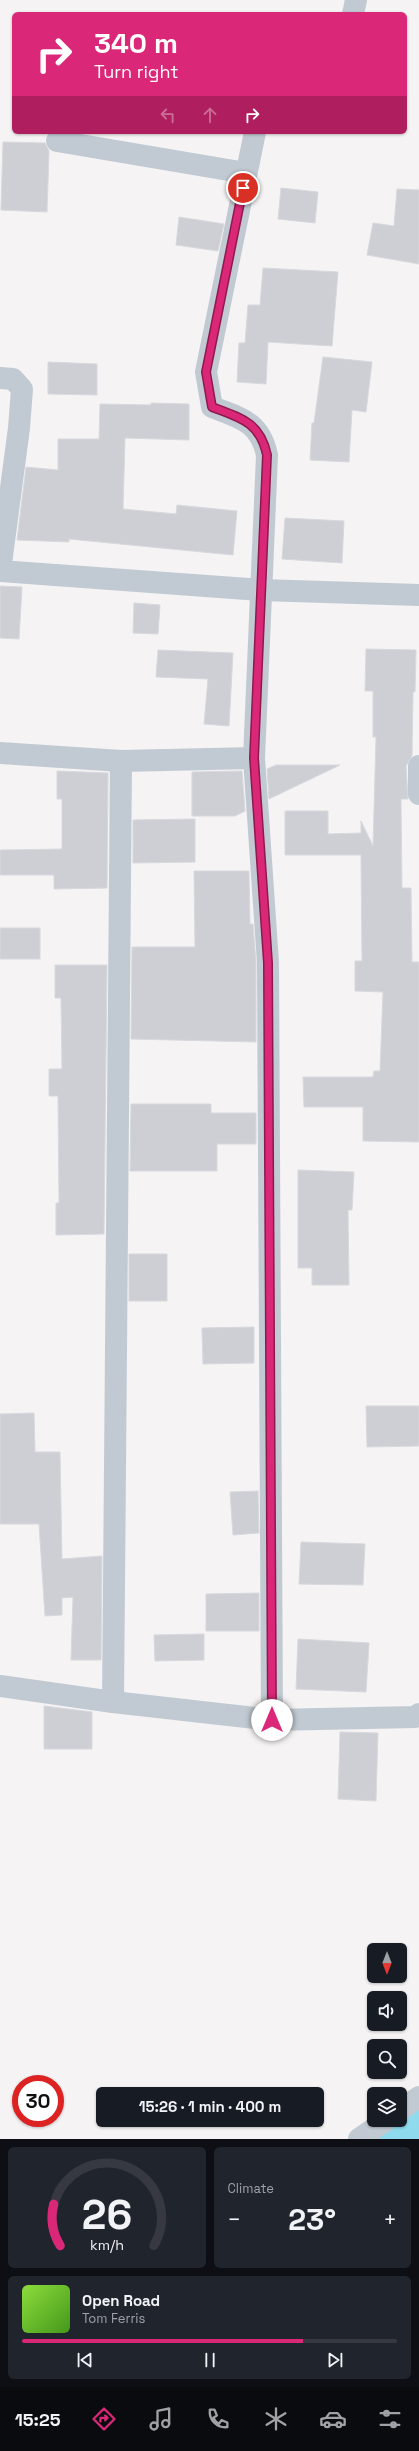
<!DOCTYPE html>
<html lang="en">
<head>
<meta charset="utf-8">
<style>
  :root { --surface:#171b24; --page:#20242c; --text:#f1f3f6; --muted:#9ea1a6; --line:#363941; --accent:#db2777 }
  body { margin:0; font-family:"Space Grotesk",sans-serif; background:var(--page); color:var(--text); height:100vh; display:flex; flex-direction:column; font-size:15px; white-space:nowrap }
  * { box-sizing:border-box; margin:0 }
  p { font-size:13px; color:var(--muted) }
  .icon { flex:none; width:22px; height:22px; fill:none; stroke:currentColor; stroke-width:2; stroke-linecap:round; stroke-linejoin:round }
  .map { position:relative; height:2139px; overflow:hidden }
  .details { display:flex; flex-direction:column; gap:8px; padding:8px; background:#0d0f14; flex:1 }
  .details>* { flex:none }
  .hud { position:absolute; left:12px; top:12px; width:395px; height:122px; border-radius:6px; box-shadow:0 1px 3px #0004; background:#db2777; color:#fff; overflow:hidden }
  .needle { width:26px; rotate:180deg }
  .buttons { position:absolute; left:367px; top:1943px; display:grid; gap:8px }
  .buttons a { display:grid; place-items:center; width:40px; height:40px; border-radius:6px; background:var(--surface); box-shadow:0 1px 3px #0004; font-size:20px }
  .speed { position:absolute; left:12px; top:2075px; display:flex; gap:8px; font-size:20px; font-weight:700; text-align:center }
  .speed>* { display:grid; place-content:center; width:52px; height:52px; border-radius:50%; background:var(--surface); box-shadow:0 1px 3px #0004; line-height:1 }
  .speed .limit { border:6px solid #d22; background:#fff; color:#111 }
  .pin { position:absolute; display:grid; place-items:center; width:34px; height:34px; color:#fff; margin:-17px; border:2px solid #fff; border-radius:50%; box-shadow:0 1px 4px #0007 }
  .me { position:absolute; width:44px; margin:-22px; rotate:0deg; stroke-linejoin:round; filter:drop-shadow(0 0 3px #0008) }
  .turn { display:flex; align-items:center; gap:14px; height:84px; padding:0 16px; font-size:18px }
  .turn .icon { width:52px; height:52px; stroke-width:2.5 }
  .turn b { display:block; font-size:28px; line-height:34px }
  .lanes { display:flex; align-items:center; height:38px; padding:0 16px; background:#0003; justify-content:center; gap:20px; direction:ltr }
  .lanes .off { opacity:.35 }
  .big { font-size:30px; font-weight:600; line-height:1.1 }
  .details .tile { flex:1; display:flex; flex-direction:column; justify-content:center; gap:6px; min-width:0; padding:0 14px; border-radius:6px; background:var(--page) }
  .details .dial { align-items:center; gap:0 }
  .dial svg { height:104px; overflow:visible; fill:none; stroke:var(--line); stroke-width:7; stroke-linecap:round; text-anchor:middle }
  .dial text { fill:var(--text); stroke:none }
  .song { display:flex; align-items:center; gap:12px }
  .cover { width:48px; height:48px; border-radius:6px; background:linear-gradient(135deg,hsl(90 70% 55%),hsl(100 70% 35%)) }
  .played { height:4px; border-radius:2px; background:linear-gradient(90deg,var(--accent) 75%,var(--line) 75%) }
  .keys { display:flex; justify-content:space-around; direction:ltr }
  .heat { display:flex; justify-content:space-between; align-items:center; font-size:22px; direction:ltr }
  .details .tiles { flex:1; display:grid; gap:8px; grid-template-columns:1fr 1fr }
  .tile:last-child { grid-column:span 2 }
  .trip { position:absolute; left:96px; top:2087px; width:228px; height:40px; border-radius:6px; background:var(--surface); box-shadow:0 1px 3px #0004; font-weight:600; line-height:40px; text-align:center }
  .dock { display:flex; height:64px; justify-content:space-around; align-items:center; background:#090b0e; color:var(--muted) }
  .dock .icon { width:28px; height:28px }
  .dock .current { color:var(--accent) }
  .dock b { font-size:18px; color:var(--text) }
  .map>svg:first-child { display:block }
  .water { fill:#90daee }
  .building { fill:#cdcfd5; stroke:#d7d9de }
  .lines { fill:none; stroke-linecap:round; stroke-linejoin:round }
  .street { stroke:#c1cad2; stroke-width:22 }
  .route-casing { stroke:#8e194d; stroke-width:10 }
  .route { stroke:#db2777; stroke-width:7 }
</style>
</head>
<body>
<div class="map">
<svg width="419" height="2139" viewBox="0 0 419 2139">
  <rect width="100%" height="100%" fill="#f5f3f3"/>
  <path class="water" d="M419,2096V2139H350Z"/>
  <g class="building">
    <path d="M3,142L45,143L49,151L47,212L1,210Z"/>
    <path d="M281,188L318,192L315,223L278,219Z"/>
    <path d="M397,189L419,190V264L367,255L373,223L394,226Z"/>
    <path d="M179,217L224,224L218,251L176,245Z"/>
    <path d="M263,268L338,272L332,346L268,342L266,384L237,382L239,343H245L248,305H260Z"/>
    <path d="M323,357L372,362L366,412L352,410L349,462L310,460L312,423H314Z"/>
    <path d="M48,362L97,364V395L48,394Z"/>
    <path d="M151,403L189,404V440L125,438L123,509L176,514L177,505L237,511L233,555L69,539V542L17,540L26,467L58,470V439H99L100,404L151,405Z"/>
    <path d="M285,518L344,521L342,563L282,559Z"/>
    <path d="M0,586L22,587L19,639L0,638Z"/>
    <path d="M134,603L160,605L158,634L133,633Z"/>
    <path d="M366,649L416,650L415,692H413L412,756L406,766L408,799H401L402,888H411L412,962H419V1142L363,1141V1107H304L303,1077H373L374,1071H380L383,992L355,991V961H362L361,855H285V811H328V834L361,833V821L373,846L376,737H373V691H365Z"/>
    <path d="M158,650L233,653L229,726L204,724L208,679L156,677Z"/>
    <path d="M276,765H340L269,799L267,769Z"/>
    <path d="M57,771L108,773L107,888L54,889V875H0V850L62,849V799H57Z"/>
    <path d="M242,771L245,811L235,816H192V772Z"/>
    <path d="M195,819V862L133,863V820Z"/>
    <path d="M194,871H249L250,924H253L256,963V1042L131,1039L132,947H195Z"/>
    <rect x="0" y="928" width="40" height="31"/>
    <path d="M55,965H107L104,1234L56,1235V1203H59L58,1096H49V1069H62L61,998H55Z"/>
    <path d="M131,1104H211V1113H256V1144H217V1171H130Z"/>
    <path d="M298,1170L354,1172L352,1210H348L349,1285H312V1268H298Z"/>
    <rect x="129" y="1254" width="38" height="47"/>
    <path d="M254,1327V1363L203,1364L202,1328Z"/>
    <path d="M366,1406H419V1446L367,1447Z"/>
    <path d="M34,1413L35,1452H60L62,1559L102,1556L101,1660H71L73,1597L62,1598V1615L45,1616L39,1524H0V1414Z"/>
    <path d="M258,1491L259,1533L233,1535L230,1492Z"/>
    <path d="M301,1542L365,1544L363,1585L299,1584Z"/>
    <path d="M259,1593V1631H206V1594Z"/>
    <path d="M204,1634V1660L155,1661L154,1635Z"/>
    <path d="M298,1639L369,1643L366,1692L296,1689Z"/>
    <path d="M44,1706L92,1712V1749H44Z"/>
    <path d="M340,1732L378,1733L376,1801L338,1799Z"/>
  </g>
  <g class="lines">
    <g class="street">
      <path d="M353,14L356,0"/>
      <path d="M255,132L206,372L212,407C241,418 260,422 267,455L254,758L268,963L272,1720"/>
      <path d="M57,141L246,173"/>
      <path d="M0,378L13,379L22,389L19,428L0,571"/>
      <path d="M0,571L261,590L419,595"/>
      <path d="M0,753L121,761L254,758"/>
      <path d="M419,766V794"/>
      <path d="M0,1686L113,1702L272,1720L415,1717L419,1714"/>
      <path d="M113,1702L121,761"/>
      <path d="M400,2110L419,2097"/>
      <path d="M359,2139L386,2120"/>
    </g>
  </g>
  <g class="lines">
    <g class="route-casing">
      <path id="route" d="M243,188L206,372L212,407C241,418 260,422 267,455L254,758L268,963L272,1720"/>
    </g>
    <use href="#route" class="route"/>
  </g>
</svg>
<div class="buttons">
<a><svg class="needle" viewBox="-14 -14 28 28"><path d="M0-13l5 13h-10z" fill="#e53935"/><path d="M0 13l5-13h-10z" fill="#9ea1a6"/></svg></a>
<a><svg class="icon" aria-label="sound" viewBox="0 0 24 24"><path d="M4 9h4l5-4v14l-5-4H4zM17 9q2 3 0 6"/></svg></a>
<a><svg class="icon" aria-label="search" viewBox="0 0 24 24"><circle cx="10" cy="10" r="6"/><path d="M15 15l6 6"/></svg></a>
<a><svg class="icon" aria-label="layers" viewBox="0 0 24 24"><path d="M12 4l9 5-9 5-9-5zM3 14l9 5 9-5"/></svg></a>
</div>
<div class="speed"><div class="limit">30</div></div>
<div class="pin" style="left:243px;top:188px;background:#d93025"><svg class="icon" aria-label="arrive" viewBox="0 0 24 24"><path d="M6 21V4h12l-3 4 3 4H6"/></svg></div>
<svg class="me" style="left:272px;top:1720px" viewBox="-20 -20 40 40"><circle r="19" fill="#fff"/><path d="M0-13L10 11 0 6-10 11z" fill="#db2777"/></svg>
<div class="trip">15:26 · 1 min · 400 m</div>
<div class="hud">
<div class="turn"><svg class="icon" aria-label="right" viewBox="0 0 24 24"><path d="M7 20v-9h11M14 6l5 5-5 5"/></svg><div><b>340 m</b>Turn right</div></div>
<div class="lanes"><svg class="icon off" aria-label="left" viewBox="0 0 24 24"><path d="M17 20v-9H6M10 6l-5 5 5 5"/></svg><svg class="icon off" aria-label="ahead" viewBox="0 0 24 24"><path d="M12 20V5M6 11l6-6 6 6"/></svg><svg class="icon" aria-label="right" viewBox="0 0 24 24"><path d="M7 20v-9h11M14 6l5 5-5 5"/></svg></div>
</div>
</div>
<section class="details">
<div class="tiles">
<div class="tile dial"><svg viewBox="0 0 100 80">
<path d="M14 69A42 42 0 1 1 86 69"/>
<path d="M14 69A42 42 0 0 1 9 37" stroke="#db2777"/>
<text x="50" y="56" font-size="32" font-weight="700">26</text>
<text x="50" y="72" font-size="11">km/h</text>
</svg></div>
<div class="tile"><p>Climate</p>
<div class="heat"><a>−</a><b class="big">23°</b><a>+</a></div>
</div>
<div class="tile">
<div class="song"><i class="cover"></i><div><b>Open Road</b><p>Tom Ferris</p></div></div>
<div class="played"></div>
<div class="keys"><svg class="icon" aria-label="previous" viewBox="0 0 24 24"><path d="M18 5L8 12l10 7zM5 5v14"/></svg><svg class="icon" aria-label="pause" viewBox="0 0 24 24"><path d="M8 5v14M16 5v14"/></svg><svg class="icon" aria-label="next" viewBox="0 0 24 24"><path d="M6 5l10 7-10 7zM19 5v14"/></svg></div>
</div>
</div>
</section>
<nav class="dock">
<b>15:25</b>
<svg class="icon current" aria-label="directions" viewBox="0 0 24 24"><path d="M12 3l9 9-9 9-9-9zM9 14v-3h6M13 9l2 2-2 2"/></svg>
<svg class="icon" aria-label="music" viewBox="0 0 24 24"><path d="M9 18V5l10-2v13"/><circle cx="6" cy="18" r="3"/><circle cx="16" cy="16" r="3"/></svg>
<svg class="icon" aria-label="phone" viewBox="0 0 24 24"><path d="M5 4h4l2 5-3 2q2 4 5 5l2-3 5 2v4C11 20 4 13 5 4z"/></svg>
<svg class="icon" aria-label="climate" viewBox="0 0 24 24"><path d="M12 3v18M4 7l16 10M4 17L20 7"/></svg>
<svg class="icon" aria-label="car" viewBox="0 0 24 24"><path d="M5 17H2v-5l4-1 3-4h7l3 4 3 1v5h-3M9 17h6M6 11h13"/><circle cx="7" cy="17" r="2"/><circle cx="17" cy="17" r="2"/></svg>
<svg class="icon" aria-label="filters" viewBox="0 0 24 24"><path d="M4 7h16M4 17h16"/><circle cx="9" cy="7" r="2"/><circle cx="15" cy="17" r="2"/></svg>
</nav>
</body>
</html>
